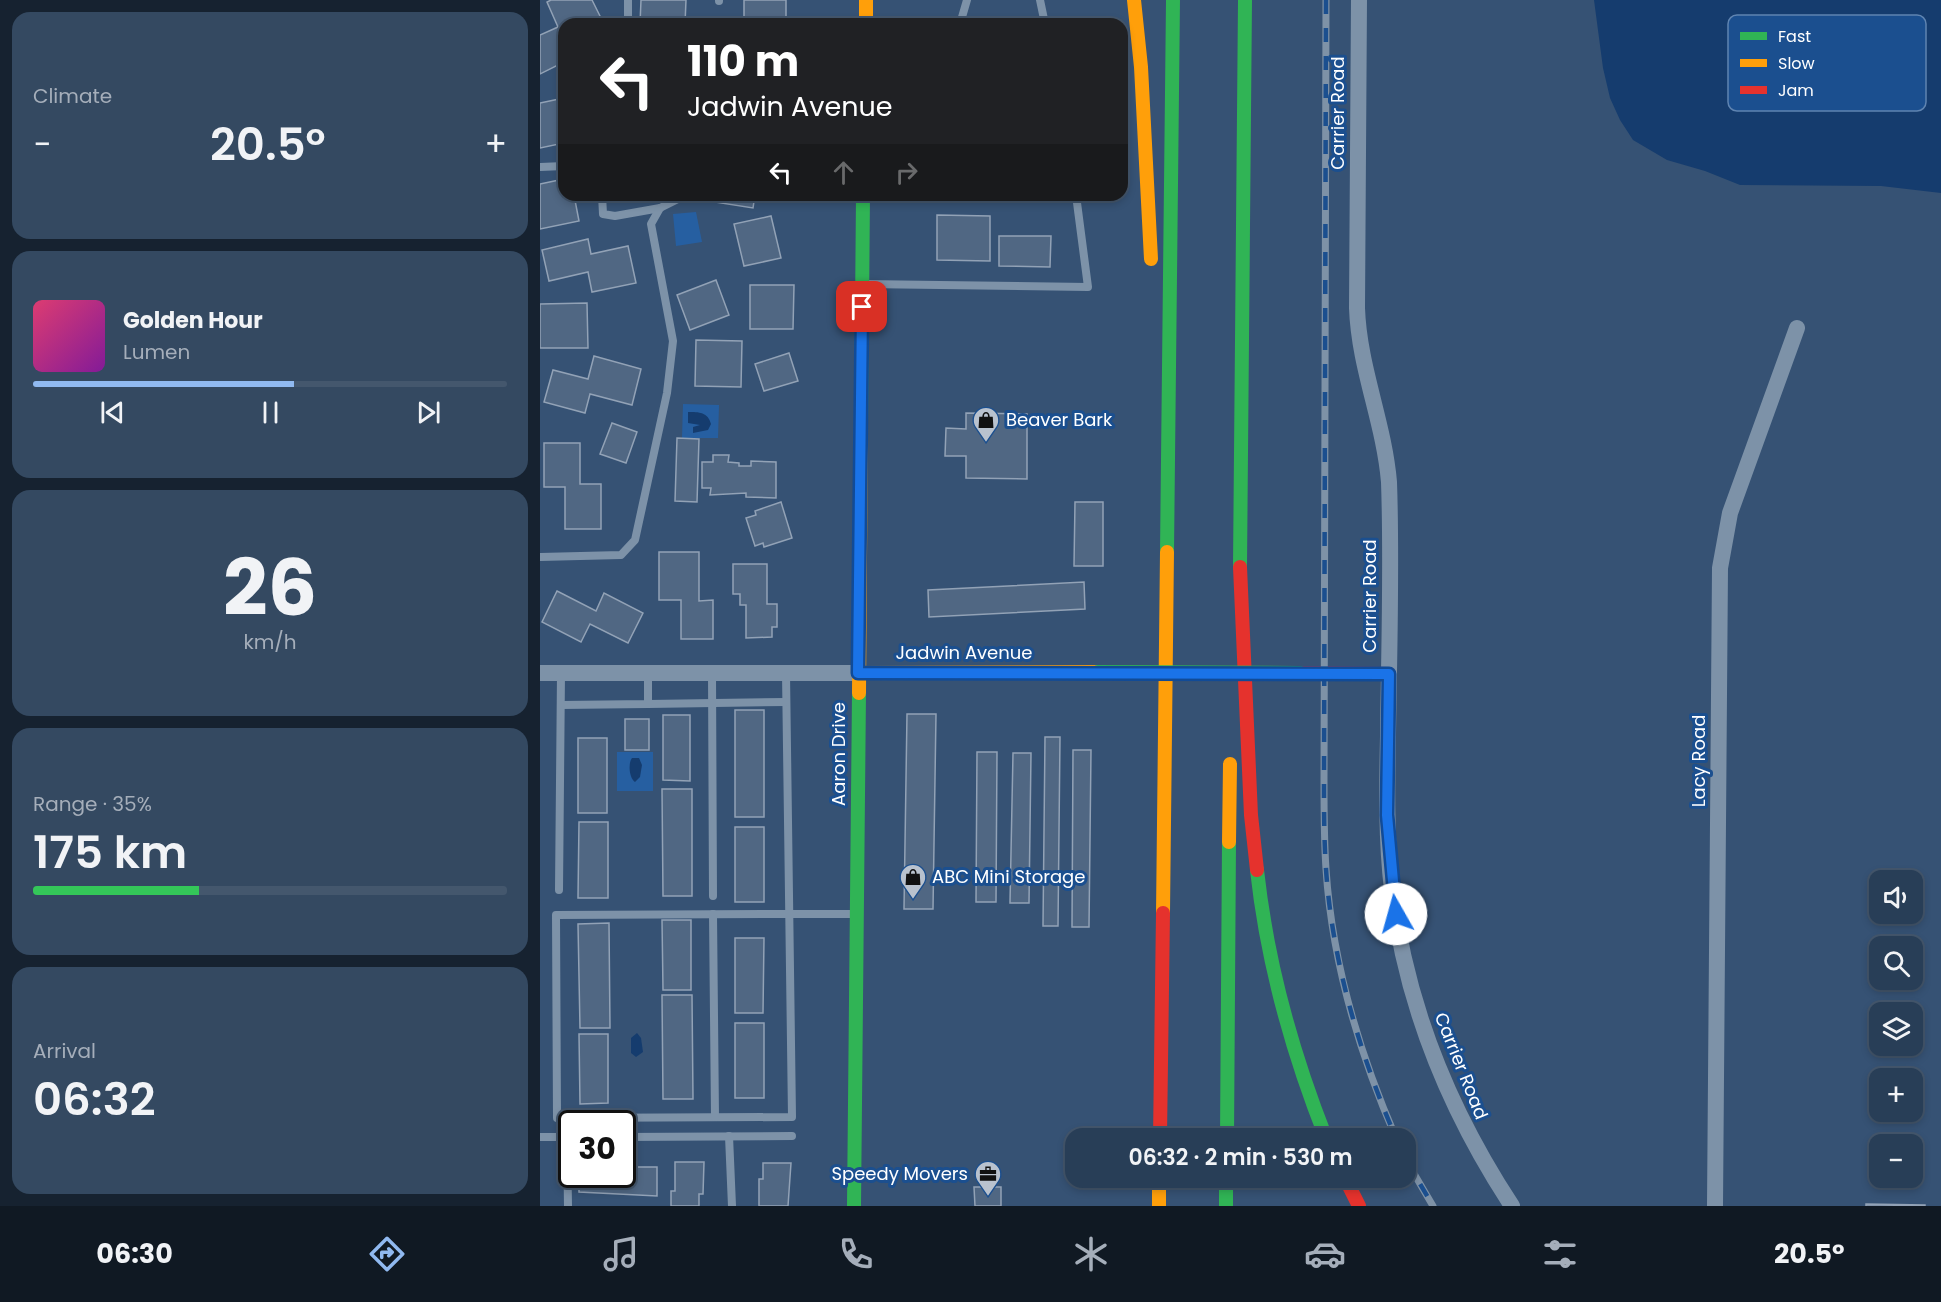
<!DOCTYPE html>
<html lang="en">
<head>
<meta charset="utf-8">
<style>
  :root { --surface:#283e57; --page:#344961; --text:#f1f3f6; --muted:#a5aeba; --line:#44576d; --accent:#90b9f0 }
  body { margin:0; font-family:Poppins,sans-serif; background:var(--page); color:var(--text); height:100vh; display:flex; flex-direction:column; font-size:22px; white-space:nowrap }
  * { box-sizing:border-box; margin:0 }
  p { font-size:20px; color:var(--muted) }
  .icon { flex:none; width:33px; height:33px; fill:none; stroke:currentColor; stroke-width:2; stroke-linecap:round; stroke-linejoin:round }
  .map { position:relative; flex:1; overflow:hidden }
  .details { display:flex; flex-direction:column; gap:12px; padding:12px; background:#162230; width:540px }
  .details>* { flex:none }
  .top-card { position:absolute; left:18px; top:18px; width:570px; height:183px; border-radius:18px; box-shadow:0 3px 9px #0003,0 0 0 2px var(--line); background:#202124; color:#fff; overflow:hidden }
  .controls { position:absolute; left:1329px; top:870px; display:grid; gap:12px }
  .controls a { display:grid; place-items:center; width:54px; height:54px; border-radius:12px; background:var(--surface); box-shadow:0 3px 9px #0003,0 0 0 2px var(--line); font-size:30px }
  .speed { position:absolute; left:18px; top:1110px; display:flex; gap:12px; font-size:30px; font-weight:700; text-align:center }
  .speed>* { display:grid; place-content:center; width:78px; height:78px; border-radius:50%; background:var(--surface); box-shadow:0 3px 9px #0003,0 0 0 2px var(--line); line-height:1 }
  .speed .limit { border:3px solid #111; border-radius:9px; background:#fff; color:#111 }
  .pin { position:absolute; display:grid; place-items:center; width:51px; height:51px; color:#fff; margin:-26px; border-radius:12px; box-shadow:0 3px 9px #0006 }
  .me { position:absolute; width:66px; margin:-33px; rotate:353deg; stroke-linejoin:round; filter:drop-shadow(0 0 4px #0008) }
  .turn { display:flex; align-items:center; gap:21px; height:126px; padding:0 30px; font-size:27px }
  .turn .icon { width:78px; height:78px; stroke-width:2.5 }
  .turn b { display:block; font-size:42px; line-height:51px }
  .lanes { display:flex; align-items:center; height:57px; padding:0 30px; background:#0003; justify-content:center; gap:30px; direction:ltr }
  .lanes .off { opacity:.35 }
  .big { font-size:45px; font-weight:600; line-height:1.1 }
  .details .widget { flex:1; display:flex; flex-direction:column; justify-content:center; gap:9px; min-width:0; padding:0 21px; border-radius:18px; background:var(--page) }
  .details .dial { align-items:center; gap:0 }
  .dial b { font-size:78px; line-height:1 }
  .song { display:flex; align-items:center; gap:18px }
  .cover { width:72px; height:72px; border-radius:9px; background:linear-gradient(135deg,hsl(340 70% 55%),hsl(290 70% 35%)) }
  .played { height:6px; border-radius:3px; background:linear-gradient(90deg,var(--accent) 55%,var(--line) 55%) }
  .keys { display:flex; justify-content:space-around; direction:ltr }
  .heat { display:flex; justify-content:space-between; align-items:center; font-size:33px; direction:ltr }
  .charge { height:9px; border-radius:4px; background:linear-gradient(90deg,#34c759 35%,var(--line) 0) }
  .trip { position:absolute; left:525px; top:1128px; width:351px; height:60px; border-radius:18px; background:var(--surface); box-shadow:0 3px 9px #0003,0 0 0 2px var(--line); font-weight:600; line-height:60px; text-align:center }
  .dock { display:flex; height:96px; justify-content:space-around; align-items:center; background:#101923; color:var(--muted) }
  .dock .icon { width:42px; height:42px }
  .dock .active { color:var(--accent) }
  .dock b { font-size:27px; color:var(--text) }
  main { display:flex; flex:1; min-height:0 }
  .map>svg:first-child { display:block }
  .green { fill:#265fa1 }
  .water { fill:#153c6e }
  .building { fill:#506783; stroke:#92a2b6; stroke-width:1.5 }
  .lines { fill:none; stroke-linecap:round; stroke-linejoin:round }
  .lane { stroke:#7d92a8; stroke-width:8 }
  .street { stroke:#7d92a8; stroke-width:16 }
  .fast { stroke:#30b455; stroke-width:14 }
  .slow { stroke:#ff9f0a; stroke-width:14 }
  .jam { stroke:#e5322d; stroke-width:14 }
  .rail-casing { stroke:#7e92a7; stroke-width:7 }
  .rail { stroke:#1b4f8f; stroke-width:4.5; stroke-dasharray:14; stroke-linecap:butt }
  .fast-bridge { stroke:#30b455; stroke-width:14 }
  .route-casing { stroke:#114b97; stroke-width:15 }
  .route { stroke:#1a73e8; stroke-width:10 }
  .labels { text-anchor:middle; stroke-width:6; stroke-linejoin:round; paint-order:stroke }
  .street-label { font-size:18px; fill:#fff; stroke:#1b4f8f }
  .poi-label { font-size:18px; fill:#fff; stroke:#1b4f8f; text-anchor:start }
  .key { fill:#1b4f8f; stroke:#5f84b1; stroke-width:1.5 }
  .key-label { font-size:16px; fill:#fff }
</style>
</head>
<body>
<main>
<section class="details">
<div class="widget"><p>Climate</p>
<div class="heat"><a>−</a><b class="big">20.5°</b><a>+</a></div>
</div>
<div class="widget">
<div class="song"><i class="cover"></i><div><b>Golden Hour</b><p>Lumen</p></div></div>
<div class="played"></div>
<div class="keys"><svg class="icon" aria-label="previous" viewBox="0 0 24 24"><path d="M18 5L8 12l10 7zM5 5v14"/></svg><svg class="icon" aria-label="pause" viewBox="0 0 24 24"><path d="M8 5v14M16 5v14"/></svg><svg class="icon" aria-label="next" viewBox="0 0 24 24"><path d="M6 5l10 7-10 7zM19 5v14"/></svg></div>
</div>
<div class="widget dial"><b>26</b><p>km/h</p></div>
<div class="widget"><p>Range · 35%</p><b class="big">175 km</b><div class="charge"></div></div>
<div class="widget"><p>Arrival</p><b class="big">06:32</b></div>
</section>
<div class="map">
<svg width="1401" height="1206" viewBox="0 0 1401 1206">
  <rect width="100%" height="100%" fill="#365274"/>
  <g class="green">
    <path d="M156,212L162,242L136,246L133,214Z"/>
    <path d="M143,404L179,405L178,438H142Z"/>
    <rect x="77" y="752" width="36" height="39"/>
  </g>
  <g class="water">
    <path d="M1054,0H1401V193L1341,186L1200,185L1165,171L1127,160L1093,140L1080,120L1070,98L1063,68Z"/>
    <path d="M148,412C159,412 168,412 171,424L168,430L153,433V427L160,425L148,423Z"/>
    <path d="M92,758H99L102,765L100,777L95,782C89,778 88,763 92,758Z"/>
    <path d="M97,1033L101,1038L103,1052L96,1057L91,1053V1038Z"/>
  </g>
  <g class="building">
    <path d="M11,0H52L61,18L47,24H24V62L0,74V35L18,27L7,2Z"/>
    <path d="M101,0H146L145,24H100Z"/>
    <path d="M204,0H246V24H188V20H204Z"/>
    <path d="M24,98V143L0,148V103Z"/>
    <path d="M24,179V195H34L39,221L0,229V184Z"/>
    <path d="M169,195H215L213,208L168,201Z"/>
    <path d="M397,215L450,216V261L397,260Z"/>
    <path d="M231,216L241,258L204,266L194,224Z"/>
    <path d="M459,236H511L510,267L459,266Z"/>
    <path d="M48,239L51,254L88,246L96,283L52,292L48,272L9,281L2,250Z"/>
    <path d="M176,280L189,315L150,330L137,295Z"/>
    <path d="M210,285H254L253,329H210Z"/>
    <path d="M47,303L48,348H0V304Z"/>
    <path d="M156,340L202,341L201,387L155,386Z"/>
    <path d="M249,353L258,381L224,391L215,364Z"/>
    <path d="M54,356L101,369L92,405L50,394L45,413L4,402L13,370L48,379Z"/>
    <path d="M426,413L487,414V479L426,478V456H405L406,428L426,429Z"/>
    <path d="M72,423L97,432L86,463L60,454Z"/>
    <path d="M137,438L159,439L157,502L135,501Z"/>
    <path d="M4,443H40V484H61V529H25V487H4Z"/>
    <path d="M173,455H189L188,462L199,463V466H211V461L236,462V498L206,497V493L170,495L171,488H162V462H173Z"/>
    <path d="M241,502L252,538L224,547L223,543L215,546L206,518L216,515L215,511Z"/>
    <path d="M535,502H563V566H534Z"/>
    <path d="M119,552H159V601L173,600V639H141V600H119Z"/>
    <path d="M193,564H227V604H237V627H232V637L206,638V605H200V594H193Z"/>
    <path d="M544,582L545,609L389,617L388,590Z"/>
    <path d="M17,591L56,611L64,593L103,613L88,643L50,624L41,642L2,622Z"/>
    <rect x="195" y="710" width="29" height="107"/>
    <path d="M367,714H396L393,909H364Z"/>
    <path d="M123,715H150V781L123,780Z"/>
    <rect x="85" y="719" width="24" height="31"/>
    <path d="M505,737H520L518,926H503Z"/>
    <rect x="38" y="738" width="29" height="75"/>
    <path d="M533,750H551L549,927H532Z"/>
    <path d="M437,752H457L456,902H436Z"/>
    <path d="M473,753H491L489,903H470Z"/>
    <path d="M122,789H152V896H123Z"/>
    <path d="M39,822H68V898H38Z"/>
    <rect x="195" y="827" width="29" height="75"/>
    <path d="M122,920H151V990H123Z"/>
    <path d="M69,923L70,1028H40L38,924Z"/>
    <path d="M195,938H224L223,1013H195Z"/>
    <path d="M122,995H152L153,1099H123Z"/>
    <rect x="195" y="1023" width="29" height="75"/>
    <path d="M39,1034H68V1103L40,1104Z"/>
    <path d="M135,1162H164L163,1194H159V1206H131V1191H135Z"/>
    <path d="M223,1163H251L248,1206H219V1179H223Z"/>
    <path d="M82,1167H117V1196L39,1192V1174H82Z"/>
    <path d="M434,1187H461V1206H435Z"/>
    <path d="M1326,1204L1385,1205V1206H1326Z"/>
  </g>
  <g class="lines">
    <g class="lane">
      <path d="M179,0V1"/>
      <path d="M500,0L505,24"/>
      <path d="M88,24V0"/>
      <path d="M420,24L427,0"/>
      <path d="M0,167L24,166"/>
      <path d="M62,195L63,214L75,216L120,208"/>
      <path d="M322,284L548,287L536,195"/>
      <path d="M0,557L81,555L95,540L127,393L133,341L111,224L120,208L138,199L139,195"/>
      <path d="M172,673L173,896"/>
      <path d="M246,673L252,1117L17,1118L16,915L249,914H315"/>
      <path d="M108,704L246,702"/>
      <path d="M21,705L108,704V673"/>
      <path d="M19,890L21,673"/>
      <path d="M173,914L175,1117"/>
      <path d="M189,1136L192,1206"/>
      <path d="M0,1137H27"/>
      <path d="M82,1137L252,1136"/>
      <path d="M28,1206L27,1137H32"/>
    </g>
    <g class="street">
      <path d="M819,0L817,308C819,368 844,422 849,482C852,566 849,651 848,736C847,788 846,839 852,890C866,1005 909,1110 972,1206"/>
      <path d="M0,673H318"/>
      <path d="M1175,1206L1180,568L1190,513L1257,328"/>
    </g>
    <g class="fast">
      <path d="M321,425L323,195"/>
      <path d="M627,552L633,0"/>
      <path d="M700,567L705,0"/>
      <path d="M717,870C727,962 752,1052 786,1138"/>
      <path d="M687,1138L689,842"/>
      <path d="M686,1178V1206"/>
      <path d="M314,1206L319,693"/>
    </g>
    <g class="slow">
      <path d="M326,0V24"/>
      <path d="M594,0L601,67L611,259"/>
      <path d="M318,673L558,672"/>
      <path d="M319,693L321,425"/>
      <path d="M689,842L690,764"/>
      <path d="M623,913L627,552"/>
      <path d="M619,1178V1206"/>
    </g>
    <g class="jam">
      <path d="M700,567L711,815L717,870"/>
      <path d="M760,673L849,674"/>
      <path d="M620,1138L623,913"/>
      <path d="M805,1178L819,1206"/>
    </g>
    <g class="rail-casing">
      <g id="rail">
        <path d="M786,0L784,782C784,811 784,840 786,869C792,961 820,1055 856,1138"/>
        <path d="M866,1160L893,1206"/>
      </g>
    </g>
    <use href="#rail" class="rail"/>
    <path class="fast-bridge" d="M558,672L760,673"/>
  </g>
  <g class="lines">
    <g class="route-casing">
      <path id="route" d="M322,307L318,673L849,674L847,815L856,914"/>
    </g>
    <use href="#route" class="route"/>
  </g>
  <defs>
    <g id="shop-pin" transform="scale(1.35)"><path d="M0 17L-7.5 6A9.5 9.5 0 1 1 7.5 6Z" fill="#b9c2ce" stroke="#1b4f8f"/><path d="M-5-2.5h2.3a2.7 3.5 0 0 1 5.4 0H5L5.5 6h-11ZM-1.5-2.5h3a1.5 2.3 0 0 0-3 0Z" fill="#111"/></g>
    <g id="office-pin" transform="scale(1.35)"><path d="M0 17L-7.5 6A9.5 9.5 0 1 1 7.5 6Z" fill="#b9c2ce" stroke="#1b4f8f"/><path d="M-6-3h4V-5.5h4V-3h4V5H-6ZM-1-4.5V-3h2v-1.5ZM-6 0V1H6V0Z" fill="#111"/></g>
  </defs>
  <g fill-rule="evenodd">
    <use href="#shop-pin" x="446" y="420"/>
    <use href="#shop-pin" x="373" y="877"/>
    <use href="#office-pin" x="448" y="1174"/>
  </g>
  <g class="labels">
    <g class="street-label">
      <text transform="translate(798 113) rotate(-90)" y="6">Carrier Road</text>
      <text transform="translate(830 596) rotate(-90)" y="6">Carrier Road</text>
      <text x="424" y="659">Jadwin Avenue</text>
      <text transform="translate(299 754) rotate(-90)" y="6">Aaron Drive</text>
      <text transform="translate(1159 761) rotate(-90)" y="6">Lacy Road</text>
      <text transform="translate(921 1066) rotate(68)" y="6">Carrier Road</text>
    </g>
    <g class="poi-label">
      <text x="466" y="426">Beaver Bark</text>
      <text x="392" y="883">ABC Mini Storage</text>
      <text x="428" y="1180" text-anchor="end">Speedy Movers</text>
    </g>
  </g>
  <rect x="1188" y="15" width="198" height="96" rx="9" class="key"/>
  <rect x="1200" y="32" width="27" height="8" fill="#30b455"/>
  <rect x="1200" y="59" width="27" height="8" fill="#ff9f0a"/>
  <rect x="1200" y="86" width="27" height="8" fill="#e5322d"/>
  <g class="key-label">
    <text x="1238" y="42">Fast</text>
    <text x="1238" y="69">Slow</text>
    <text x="1238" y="96">Jam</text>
  </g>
</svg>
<div class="controls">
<a><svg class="icon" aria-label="sound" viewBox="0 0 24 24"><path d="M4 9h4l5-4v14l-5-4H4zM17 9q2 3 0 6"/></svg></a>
<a><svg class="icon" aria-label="search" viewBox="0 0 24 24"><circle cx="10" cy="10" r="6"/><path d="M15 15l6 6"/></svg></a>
<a><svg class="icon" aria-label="layers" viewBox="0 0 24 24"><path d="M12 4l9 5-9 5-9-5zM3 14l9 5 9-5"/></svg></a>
<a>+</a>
<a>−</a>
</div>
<div class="speed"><div class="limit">30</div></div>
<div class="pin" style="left:322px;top:307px;background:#d93025"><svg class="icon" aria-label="arrive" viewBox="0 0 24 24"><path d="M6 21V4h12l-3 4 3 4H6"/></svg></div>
<svg class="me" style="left:856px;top:914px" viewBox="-20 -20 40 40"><circle r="19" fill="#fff"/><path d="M0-13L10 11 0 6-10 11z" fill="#1a73e8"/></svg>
<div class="trip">06:32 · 2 min · 530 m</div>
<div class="top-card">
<div class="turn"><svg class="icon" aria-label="left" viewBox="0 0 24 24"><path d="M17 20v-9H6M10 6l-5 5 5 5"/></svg><div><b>110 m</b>Jadwin Avenue</div></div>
<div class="lanes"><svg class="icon" aria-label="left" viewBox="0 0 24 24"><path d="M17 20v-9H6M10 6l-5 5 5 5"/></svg><svg class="icon off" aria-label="ahead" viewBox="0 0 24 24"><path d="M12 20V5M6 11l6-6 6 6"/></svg><svg class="icon off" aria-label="right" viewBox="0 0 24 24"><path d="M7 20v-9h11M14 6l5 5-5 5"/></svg></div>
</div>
</div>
</main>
<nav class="dock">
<b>06:30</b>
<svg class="icon active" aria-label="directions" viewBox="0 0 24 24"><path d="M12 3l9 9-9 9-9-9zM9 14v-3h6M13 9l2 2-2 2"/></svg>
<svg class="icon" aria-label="music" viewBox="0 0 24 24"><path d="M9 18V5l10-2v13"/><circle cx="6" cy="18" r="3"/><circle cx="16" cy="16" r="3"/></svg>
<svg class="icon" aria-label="phone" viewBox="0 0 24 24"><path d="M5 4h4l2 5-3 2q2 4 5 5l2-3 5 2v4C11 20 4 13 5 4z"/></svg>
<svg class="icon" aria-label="climate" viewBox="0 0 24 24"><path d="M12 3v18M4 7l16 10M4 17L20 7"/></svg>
<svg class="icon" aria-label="car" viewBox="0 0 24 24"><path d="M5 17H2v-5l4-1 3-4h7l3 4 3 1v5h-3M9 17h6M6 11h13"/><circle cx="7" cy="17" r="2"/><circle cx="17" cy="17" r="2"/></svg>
<svg class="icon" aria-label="filters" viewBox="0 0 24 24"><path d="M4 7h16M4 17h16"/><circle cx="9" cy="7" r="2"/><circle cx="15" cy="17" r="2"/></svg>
<b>20.5°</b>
</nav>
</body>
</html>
